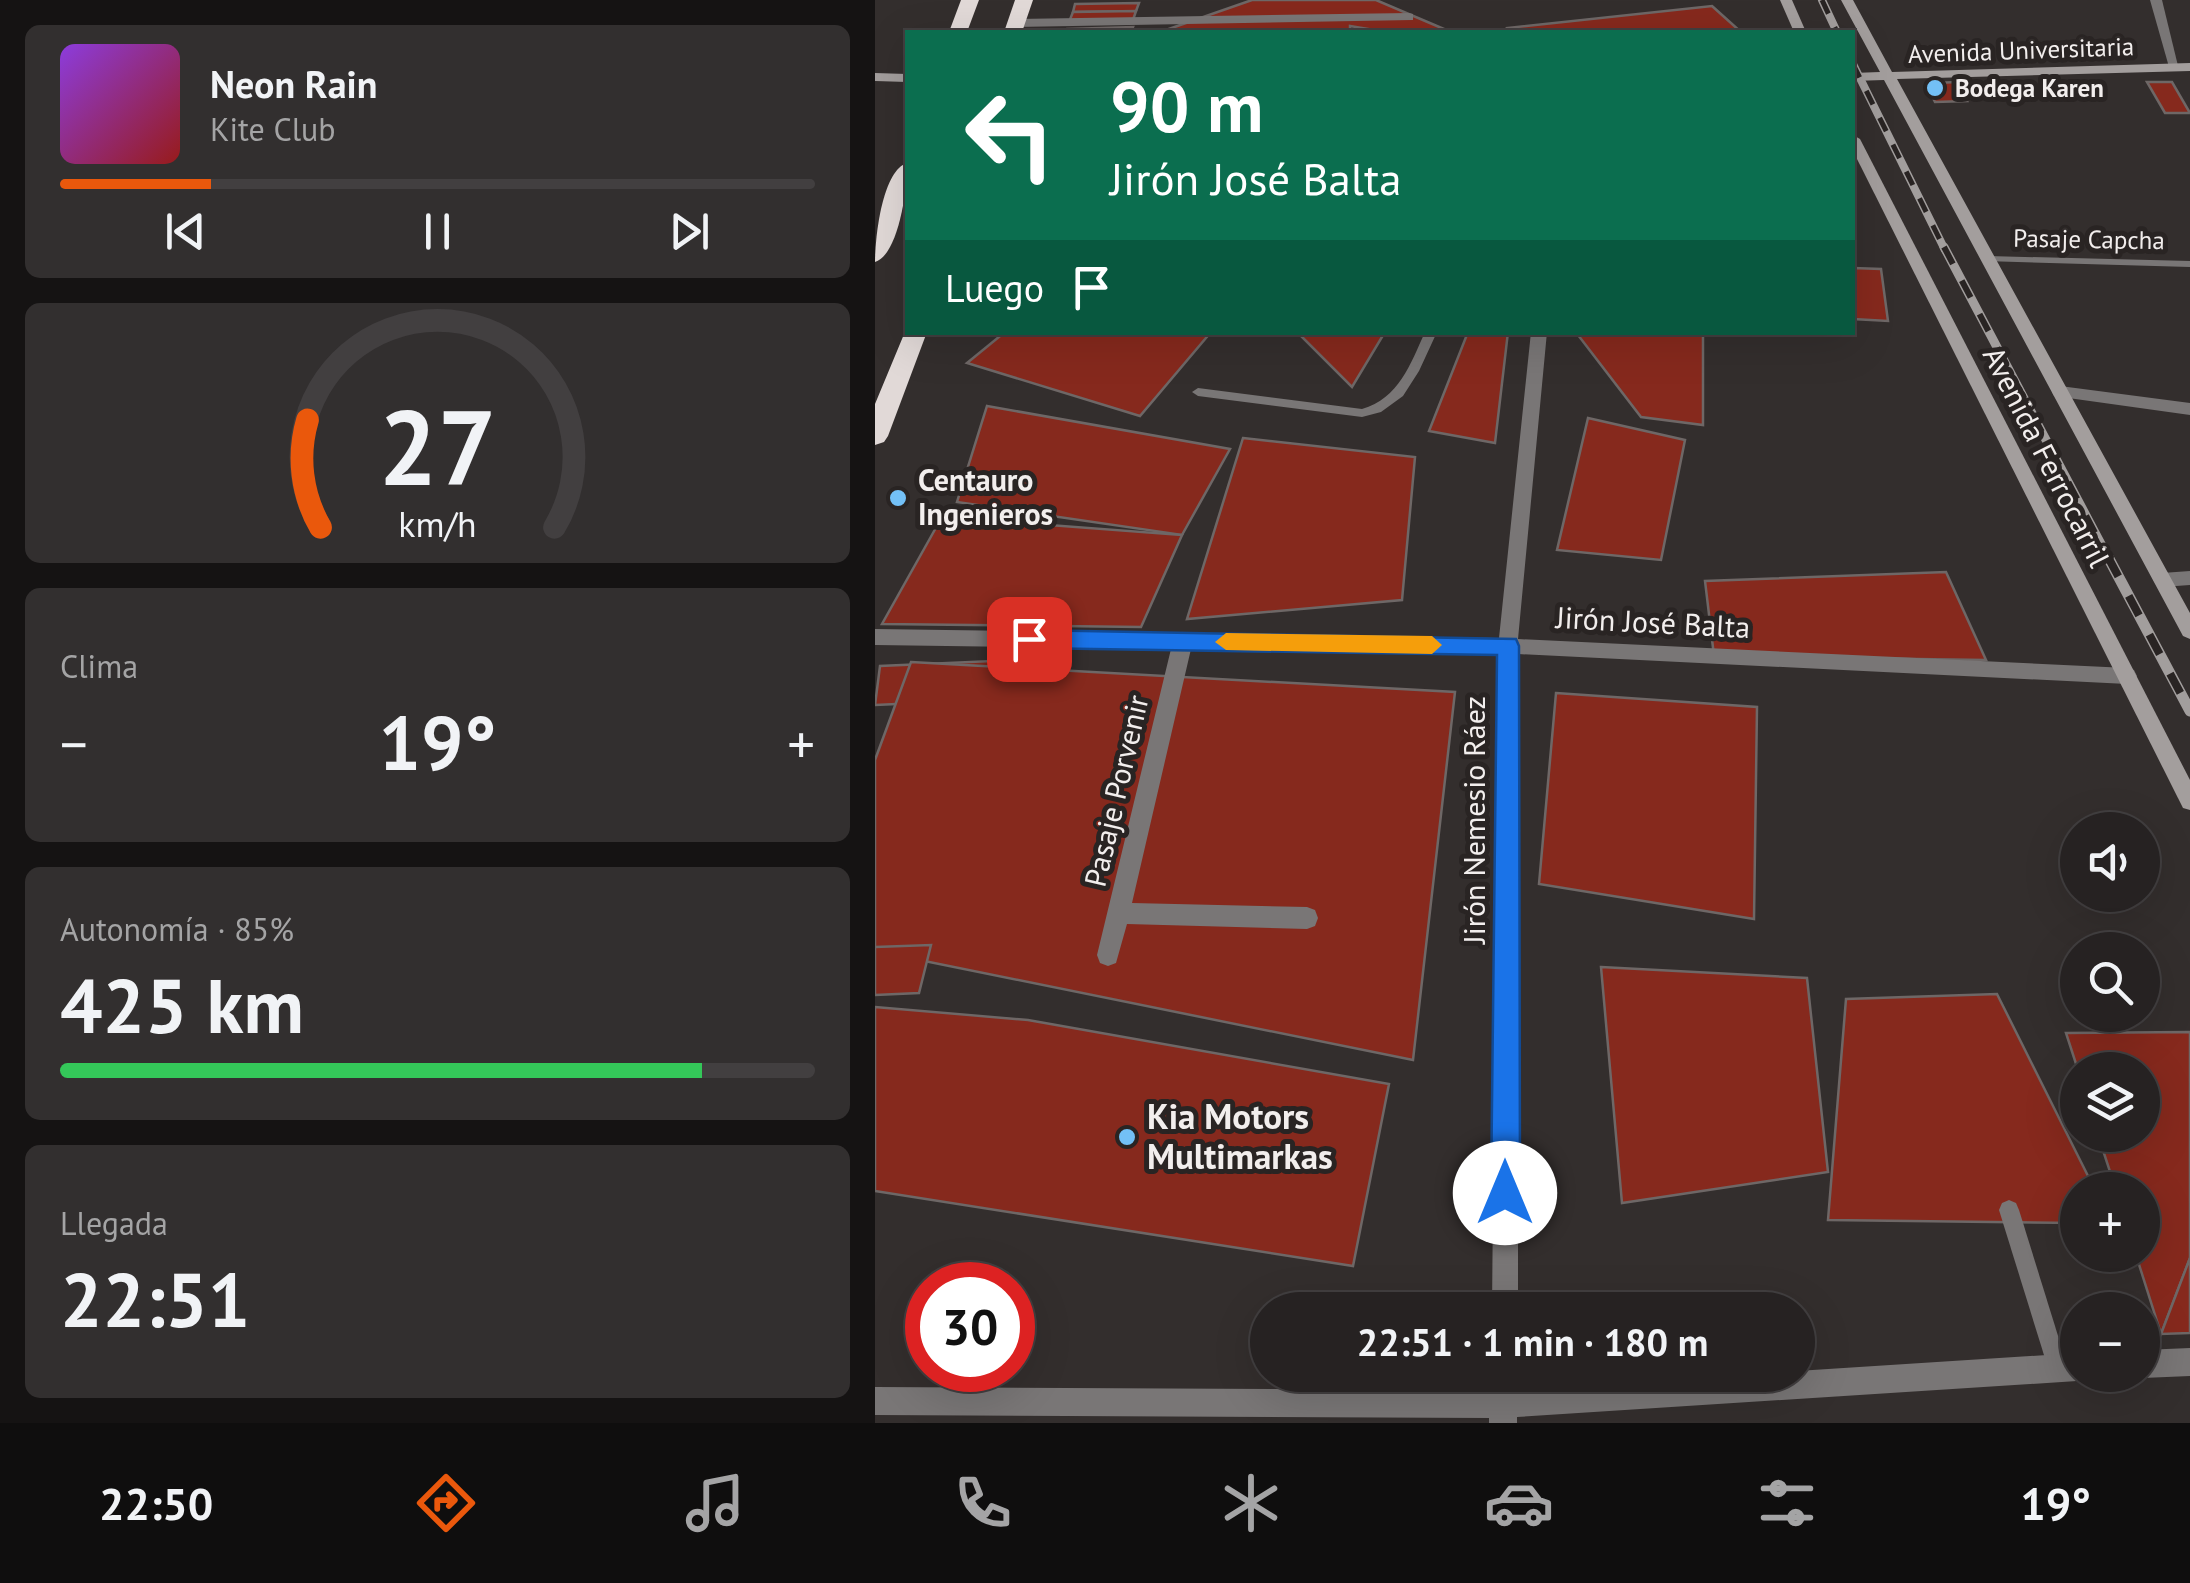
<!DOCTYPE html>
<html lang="es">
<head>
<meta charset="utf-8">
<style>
  :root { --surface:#262222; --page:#322f2f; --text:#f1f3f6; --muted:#a4a4a5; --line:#423f40; --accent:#ea580c }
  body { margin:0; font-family:"PT Sans",sans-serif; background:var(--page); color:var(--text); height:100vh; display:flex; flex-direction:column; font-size:38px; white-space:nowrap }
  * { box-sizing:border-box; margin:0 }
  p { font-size:32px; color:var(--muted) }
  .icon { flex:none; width:55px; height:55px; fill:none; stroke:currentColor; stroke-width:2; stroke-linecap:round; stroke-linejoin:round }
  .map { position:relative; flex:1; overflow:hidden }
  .details { display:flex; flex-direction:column; gap:25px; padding:25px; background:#151313; width:875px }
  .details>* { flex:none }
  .banner { position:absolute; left:30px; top:30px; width:950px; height:305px; border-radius:0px; box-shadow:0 10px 40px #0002,0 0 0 2px var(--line); background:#0b6e4f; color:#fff; overflow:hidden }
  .buttons { position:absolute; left:1185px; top:812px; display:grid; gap:20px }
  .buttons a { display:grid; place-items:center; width:100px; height:100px; border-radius:50%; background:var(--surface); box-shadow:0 10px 40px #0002,0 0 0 2px var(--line); font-size:50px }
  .speed { position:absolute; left:30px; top:1262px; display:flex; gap:20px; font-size:50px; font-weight:700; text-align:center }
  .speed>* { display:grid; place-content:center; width:130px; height:130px; border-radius:50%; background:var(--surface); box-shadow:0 10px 40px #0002,0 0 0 2px var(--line); line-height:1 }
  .speed .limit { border:15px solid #d22; background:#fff; color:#111 }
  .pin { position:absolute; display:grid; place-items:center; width:85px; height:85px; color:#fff; margin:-42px; border-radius:20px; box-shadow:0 5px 15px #0006 }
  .me { position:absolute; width:110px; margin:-55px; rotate:0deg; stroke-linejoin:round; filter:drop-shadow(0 0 8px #0008) }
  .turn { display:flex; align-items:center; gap:35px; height:210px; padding:0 40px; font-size:45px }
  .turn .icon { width:130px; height:130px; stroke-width:2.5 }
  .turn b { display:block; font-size:70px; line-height:85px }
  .then { display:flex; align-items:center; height:95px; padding:0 40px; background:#0003; gap:20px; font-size:38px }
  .big { font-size:75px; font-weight:700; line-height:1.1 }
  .details .tile { flex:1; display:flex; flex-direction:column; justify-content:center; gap:15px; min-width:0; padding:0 35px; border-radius:15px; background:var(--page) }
  .details .dial { align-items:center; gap:0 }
  .dial svg { height:260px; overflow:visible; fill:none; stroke:var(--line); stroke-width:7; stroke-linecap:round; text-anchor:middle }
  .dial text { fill:var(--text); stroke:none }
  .song { display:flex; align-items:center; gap:30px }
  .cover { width:120px; height:120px; border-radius:15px; background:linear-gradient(135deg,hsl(270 70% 55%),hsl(0 70% 35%)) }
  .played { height:10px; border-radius:5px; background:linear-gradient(90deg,var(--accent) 20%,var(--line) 20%) }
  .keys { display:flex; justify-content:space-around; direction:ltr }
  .heat { display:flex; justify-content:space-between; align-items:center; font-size:55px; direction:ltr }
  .charge { height:15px; border-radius:8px; background:linear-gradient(90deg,#34c759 85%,var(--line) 0) }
  .trip { position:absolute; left:375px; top:1292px; width:565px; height:100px; border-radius:50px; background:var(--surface); box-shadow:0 10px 40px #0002,0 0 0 2px var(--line); font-weight:700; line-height:100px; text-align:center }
  .tab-bar { display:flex; height:160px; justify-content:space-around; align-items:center; background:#0f0e0e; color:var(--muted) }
  .tab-bar .icon { width:70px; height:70px }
  .tab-bar .on { color:var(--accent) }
  .tab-bar b { font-size:45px; color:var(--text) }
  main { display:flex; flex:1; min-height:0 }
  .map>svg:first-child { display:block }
  .building { fill:#86291d; stroke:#6e6766; stroke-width:2.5 }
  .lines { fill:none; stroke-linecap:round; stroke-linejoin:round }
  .lane { fill:#797676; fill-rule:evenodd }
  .street { fill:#797676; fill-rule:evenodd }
  .secondary { fill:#a39e9d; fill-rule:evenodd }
  .highway { fill:#e1d9d7; fill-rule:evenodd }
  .rail-far2-casing { stroke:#a29e9d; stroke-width:8 }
  .rail-far1-casing { stroke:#a29e9d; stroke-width:9 }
  .rail-casing { stroke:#a29e9d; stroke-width:11 }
  .rail-far2 { stroke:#292423; stroke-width:5; stroke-dasharray:15; stroke-linecap:butt }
  .rail-far1 { stroke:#292423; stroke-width:6; stroke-dasharray:19; stroke-linecap:butt }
  .rail { stroke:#292423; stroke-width:8; stroke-dasharray:22; stroke-linecap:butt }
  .route { fill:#1a73e8; stroke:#114b97; stroke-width:2.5 }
  .slow { fill:#f59e0b }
  .poi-dot { fill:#73c0f6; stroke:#292423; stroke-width:4 }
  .labels { text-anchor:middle; stroke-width:10; stroke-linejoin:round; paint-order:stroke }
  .far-street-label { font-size:25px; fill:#f2eeed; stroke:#292423 }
  .far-poi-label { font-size:25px; font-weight:bold; fill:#f2eeed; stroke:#292423; text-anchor:start }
  .street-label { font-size:30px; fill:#f2eeed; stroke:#292423 }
  .poi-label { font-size:30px; font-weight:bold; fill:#f2eeed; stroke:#292423; text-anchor:start }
  .near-poi-label { font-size:35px; font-weight:bold; fill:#f2eeed; stroke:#292423; text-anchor:start }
</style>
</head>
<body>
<main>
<section class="details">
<div class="tile">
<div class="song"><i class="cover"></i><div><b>Neon Rain</b><p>Kite Club</p></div></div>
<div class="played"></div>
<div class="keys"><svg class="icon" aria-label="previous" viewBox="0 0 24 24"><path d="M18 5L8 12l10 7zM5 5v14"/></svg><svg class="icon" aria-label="pause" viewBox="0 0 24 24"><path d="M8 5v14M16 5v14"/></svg><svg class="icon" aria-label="next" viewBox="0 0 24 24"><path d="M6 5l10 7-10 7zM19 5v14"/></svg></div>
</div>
<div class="tile dial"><svg viewBox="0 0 100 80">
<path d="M14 69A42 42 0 1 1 86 69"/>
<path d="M14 69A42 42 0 0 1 10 36" stroke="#ea580c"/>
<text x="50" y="56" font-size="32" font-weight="700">27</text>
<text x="50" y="72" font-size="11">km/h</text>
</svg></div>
<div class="tile"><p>Clima</p>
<div class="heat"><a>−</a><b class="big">19°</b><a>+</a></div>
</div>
<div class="tile"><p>Autonomía · 85%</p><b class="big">425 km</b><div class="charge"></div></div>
<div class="tile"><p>Llegada</p><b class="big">22:51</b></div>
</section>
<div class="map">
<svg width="1315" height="1423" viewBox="0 0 1315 1423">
  <rect width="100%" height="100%" fill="#332e2d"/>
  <g class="building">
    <path d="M377,0H501L576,32H497H511L475,26V32L288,31Z"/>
    <path d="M264,3L261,11L198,12L200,4Z"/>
    <path d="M837,6L866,32H633L632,28Z"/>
    <path d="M261,11L258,20L194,22L198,12Z"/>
    <path d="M258,27L256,32H191L192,29Z"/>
    <path d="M1082,82L1092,101L1060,102L1054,90L1060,83Z"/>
    <path d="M1272,82H1297L1315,113H1290Z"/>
    <path d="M978,268L1006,269L1013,321L978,319Z"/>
    <path d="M130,332H336L265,416L92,363Z"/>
    <path d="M422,332H510L477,387Z"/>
    <path d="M593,332H633L620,443L554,431Z"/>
    <path d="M828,333V425L766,417L703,335Z"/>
    <path d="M112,406L355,449L307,535L82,502Z"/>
    <path d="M713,418L810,440L786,560L682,550Z"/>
    <path d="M368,438L540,457L527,600L312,619Z"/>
    <path d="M67,517L307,535L266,627L7,624Z"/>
    <path d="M1071,572L1111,660L839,656L830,581Z"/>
    <path d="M140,660L131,699L0,705L5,666Z"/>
    <path d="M36,662L580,692L538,1060L0,951V760Z"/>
    <path d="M681,693L882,707L879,919L664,884Z"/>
    <path d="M56,945L44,993L0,995V947Z"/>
    <path d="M726,967L932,978L953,1172L747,1203Z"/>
    <path d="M1122,994L1220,1190H1202V1223L953,1220L971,999Z"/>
    <path d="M0,1007L153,1020L514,1084L478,1266L0,1191Z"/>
    <path d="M1315,1032V1258L1286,1334L1261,1255H1268V1190H1241L1223,1135H1268V1070H1203L1191,1033Z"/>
    <path d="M1315,1258V1333L1286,1334Z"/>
  </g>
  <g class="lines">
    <g class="lane">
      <path d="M1113,256L1315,261V267L1109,261V257Z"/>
      <path d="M550,332H562L544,371L528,396L506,412L487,417L323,396L317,392L323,388L487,409C524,398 535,365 550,332Z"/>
      <path d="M1134,1200L1141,1203L1144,1210L1193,1368L1190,1375L1183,1378L1176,1375L1173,1368L1124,1210L1127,1203Z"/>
    </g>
    <g class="street">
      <path d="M1275,0H1287L1304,70L1294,67Z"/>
      <path d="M534,13L538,14V20L141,27L135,23L141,19Z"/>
      <path d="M656,332H672L643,639L1252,668L1259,670L1262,676L1259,682L1252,684L643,654V1310H617L623,654L316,649L257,903L432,907L440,910L443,918L440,926L432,929L252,924L241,963L233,966L225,963L222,955L296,649L0,645V629L624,638Z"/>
      <path d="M1185,386L1315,403V415L1179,396L1177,392Z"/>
      <path d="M1315,571V585L1287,587L1278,580L1287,573Z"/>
      <path d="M1315,1348V1376L1268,1378L1261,1375H1268V1350Z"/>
      <path d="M1202,1353V1375H1212L1202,1381L642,1417V1423H614V1418L0,1415V1387L615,1390V1375H643V1389L862,1375H922V1371Z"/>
    </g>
    <g class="secondary">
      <path d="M905,0H917L931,32H919Z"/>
      <path d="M966,0H978L1017,72L1315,63V71L1022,79L1315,613V639L1308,636L1009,80L978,81V73L1005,72Z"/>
      <path d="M0,73L32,74V82L0,81Z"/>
      <path d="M978,135L985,139L1315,780V810L1308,808L978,151Z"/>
    </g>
    <g class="highway">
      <path d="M86,0H104L92,32H74Z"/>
      <path d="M140,0H158L147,32H129Z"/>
      <path d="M32,163C33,185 24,255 0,262C0,238 7,171 32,163Z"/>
      <path d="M32,327V332H52L13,436L9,442L0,445V404Z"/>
    </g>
    <g class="rail-far2-casing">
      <g id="rail-far2">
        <path d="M947,0L962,32"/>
        <path d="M978,64L1070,250"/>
      </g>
    </g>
    <g class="rail-far1-casing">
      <path id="rail-far1" d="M1069,247L1234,559"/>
    </g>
    <g class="rail-casing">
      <path id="rail" d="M1233,557L1315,711"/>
    </g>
    <use href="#rail-far2" class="rail-far2"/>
    <use href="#rail-far1" class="rail-far1"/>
    <use href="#rail" class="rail"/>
  </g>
  <path class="route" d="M154,630L641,639L644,646L645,1193L641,1203L630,1207L620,1203L616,1193L622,655L154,648L143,639Z"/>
  <path class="slow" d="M351,633L557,636L567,645L557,654L351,650L340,642Z"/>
  <g class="poi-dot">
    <circle cx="1060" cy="88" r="10"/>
    <circle cx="23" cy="498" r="10"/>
    <circle cx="252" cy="1137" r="10"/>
  </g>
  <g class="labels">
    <g class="far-street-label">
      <text transform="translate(1146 50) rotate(-2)" y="9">Avenida Universitaria</text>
      <text transform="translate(1214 239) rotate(1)" y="9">Pasaje Capcha</text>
    </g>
    <g class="far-poi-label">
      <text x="1080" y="97">Bodega Karen</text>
    </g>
    <g class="street-label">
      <text transform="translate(1171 457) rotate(63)" y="10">Avenida Ferrocarril</text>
      <text transform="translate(778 623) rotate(3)" y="10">Jirón José Balta</text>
      <text transform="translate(242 791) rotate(-77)" y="10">Pasaje Porvenir</text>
      <text transform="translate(600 820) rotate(-90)" y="10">Jirón Nemesio Ráez</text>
    </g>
    <g class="poi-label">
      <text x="43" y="491">Centauro<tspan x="43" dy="34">Ingenieros</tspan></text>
    </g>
    <g class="near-poi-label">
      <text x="272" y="1129">Kia Motors<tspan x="272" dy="40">Multimarkas</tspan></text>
    </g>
  </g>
</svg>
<div class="buttons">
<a><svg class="icon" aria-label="sound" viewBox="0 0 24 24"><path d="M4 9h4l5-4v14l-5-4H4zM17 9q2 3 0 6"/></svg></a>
<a><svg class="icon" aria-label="search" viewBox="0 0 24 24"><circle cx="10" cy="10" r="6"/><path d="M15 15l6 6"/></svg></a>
<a><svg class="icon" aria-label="layers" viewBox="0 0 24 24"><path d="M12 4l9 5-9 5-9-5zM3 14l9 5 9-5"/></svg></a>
<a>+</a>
<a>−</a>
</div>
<div class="speed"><div class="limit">30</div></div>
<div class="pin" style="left:154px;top:639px;background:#d93025"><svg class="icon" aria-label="arrive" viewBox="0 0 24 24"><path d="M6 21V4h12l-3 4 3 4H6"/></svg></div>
<svg class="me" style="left:630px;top:1193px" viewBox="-20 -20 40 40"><circle r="19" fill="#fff"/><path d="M0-13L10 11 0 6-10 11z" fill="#1a73e8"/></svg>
<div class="trip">22:51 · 1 min · 180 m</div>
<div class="banner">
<div class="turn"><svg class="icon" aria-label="left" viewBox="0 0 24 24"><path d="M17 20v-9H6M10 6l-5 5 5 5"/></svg><div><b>90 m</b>Jirón José Balta</div></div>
<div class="then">Luego<svg class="icon" aria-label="arrive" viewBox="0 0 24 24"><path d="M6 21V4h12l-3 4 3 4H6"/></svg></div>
</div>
</div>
</main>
<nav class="tab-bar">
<b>22:50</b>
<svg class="icon on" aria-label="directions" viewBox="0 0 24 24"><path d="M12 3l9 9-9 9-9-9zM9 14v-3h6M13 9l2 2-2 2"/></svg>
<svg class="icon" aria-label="music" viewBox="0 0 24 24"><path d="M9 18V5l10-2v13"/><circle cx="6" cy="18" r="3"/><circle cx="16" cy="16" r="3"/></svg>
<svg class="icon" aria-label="phone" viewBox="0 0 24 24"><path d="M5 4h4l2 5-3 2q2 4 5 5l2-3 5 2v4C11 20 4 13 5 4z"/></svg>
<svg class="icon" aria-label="climate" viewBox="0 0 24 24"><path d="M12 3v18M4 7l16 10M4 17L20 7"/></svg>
<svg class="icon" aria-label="car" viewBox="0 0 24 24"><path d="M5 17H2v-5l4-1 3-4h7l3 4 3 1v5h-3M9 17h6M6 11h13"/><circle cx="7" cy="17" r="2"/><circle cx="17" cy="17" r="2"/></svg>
<svg class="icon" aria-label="filters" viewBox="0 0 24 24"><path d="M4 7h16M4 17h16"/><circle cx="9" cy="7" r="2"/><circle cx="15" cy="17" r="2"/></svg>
<b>19°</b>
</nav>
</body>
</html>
